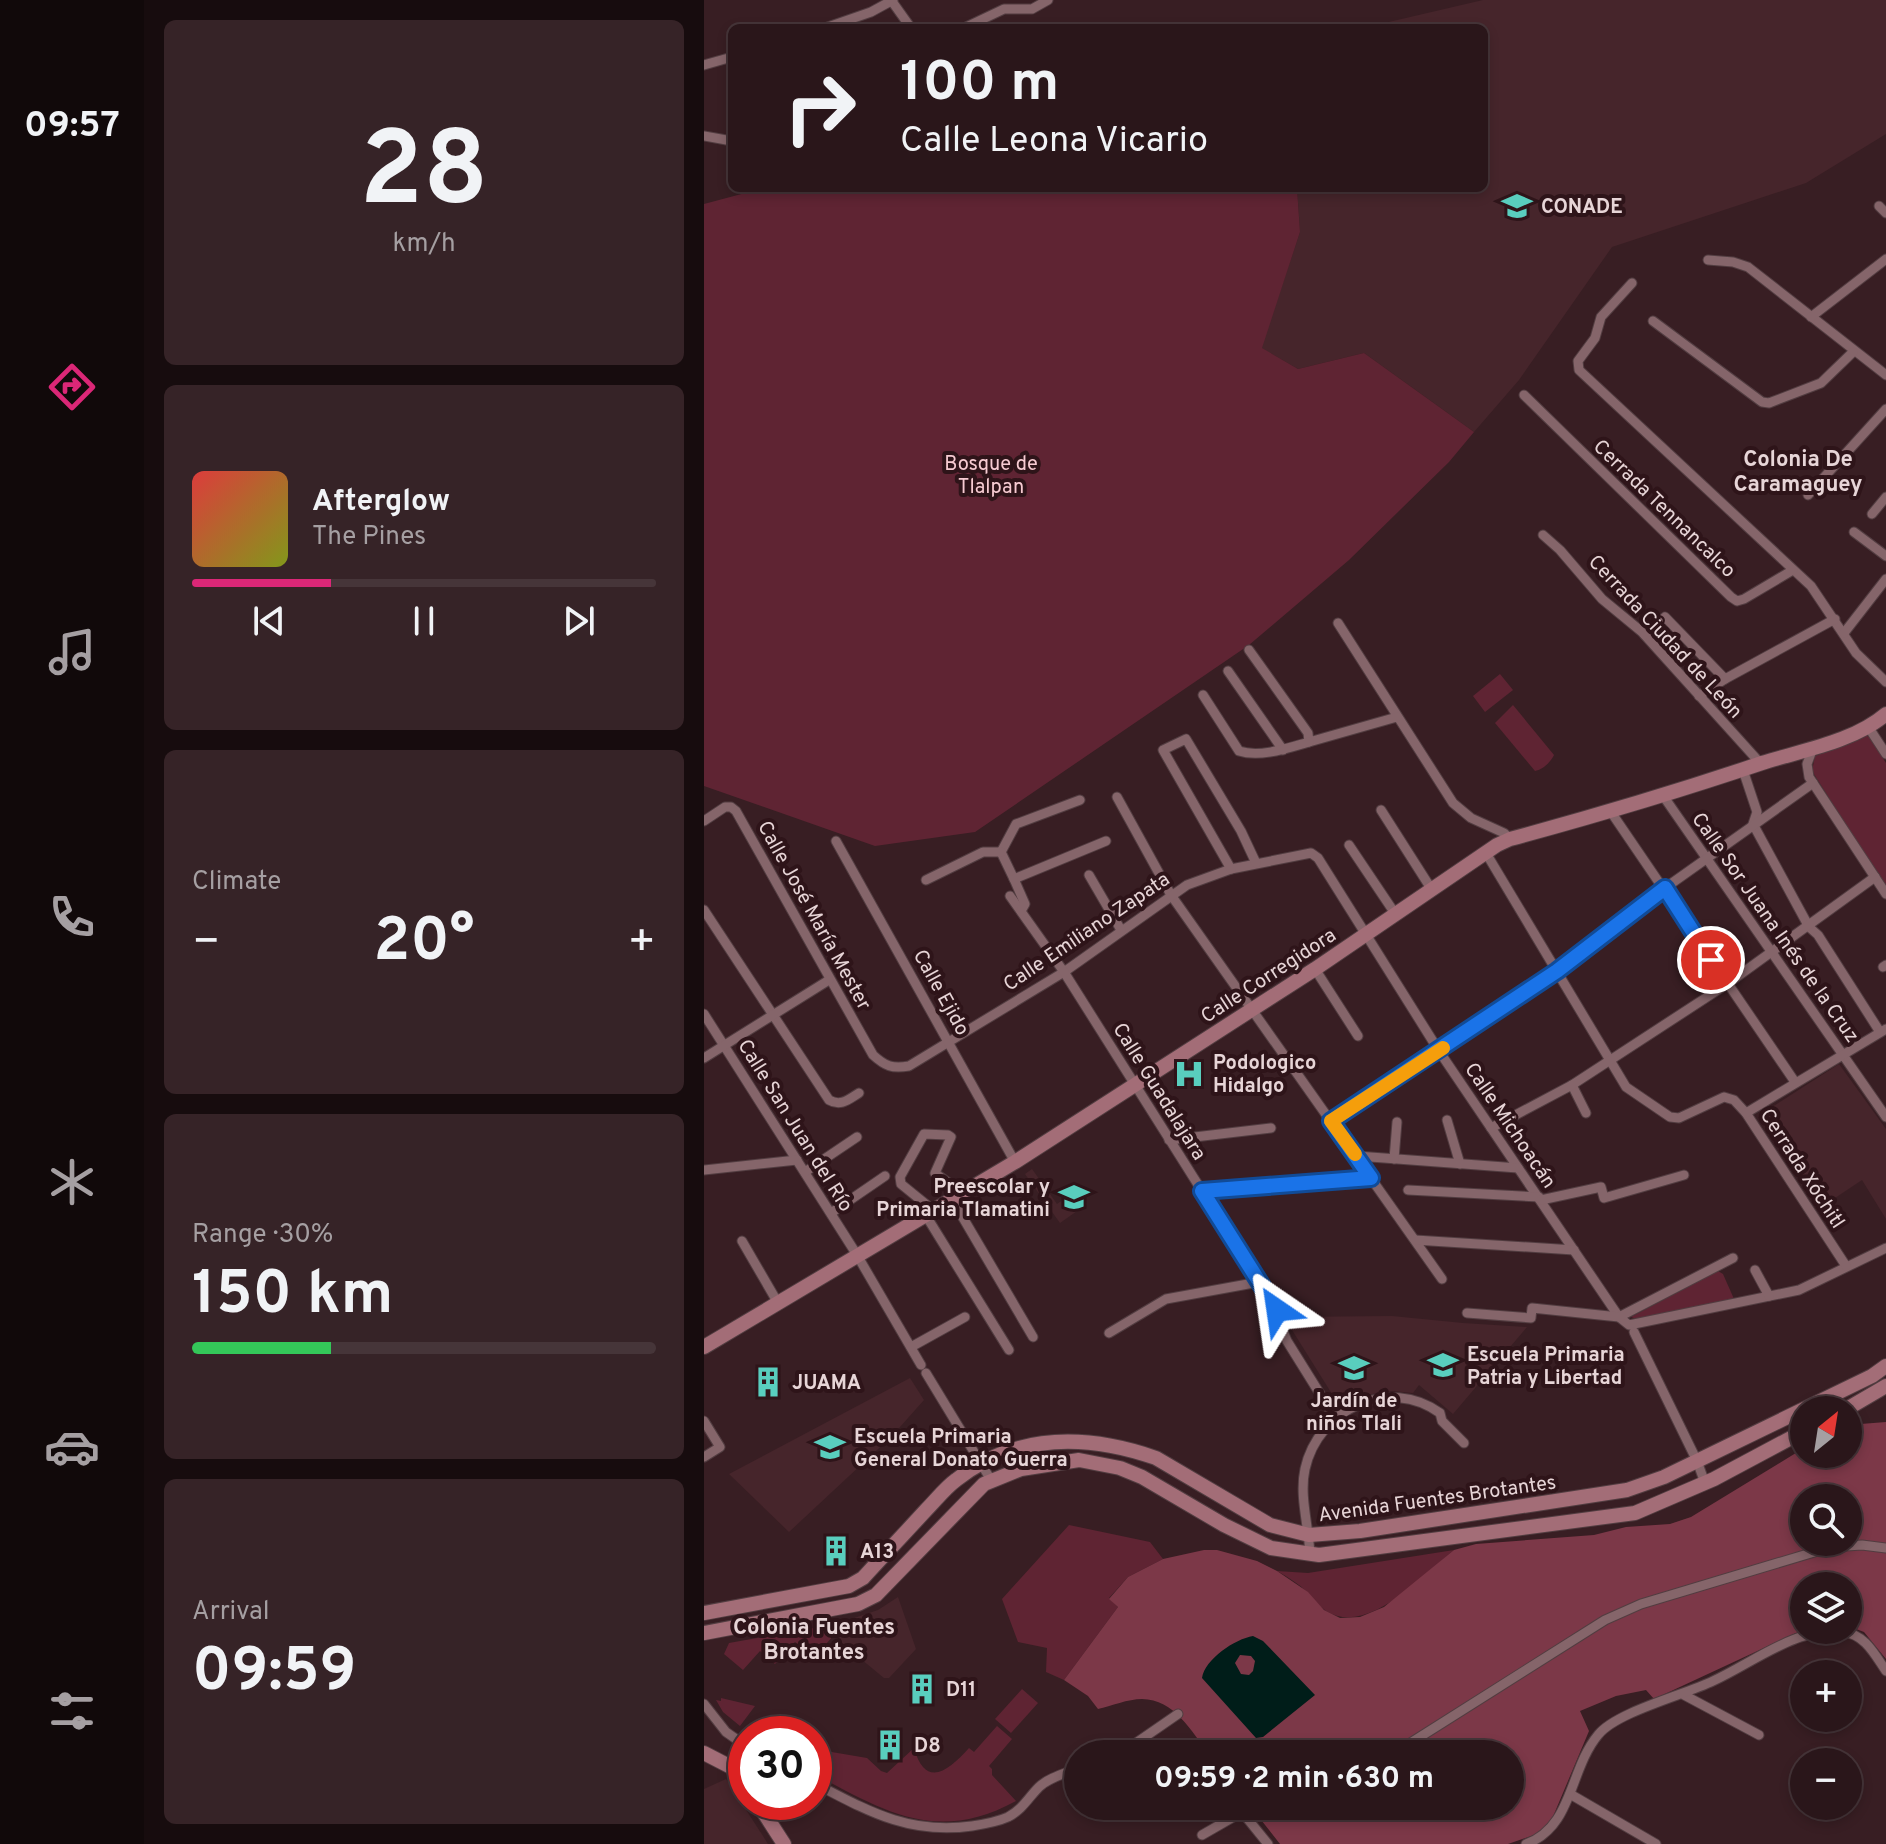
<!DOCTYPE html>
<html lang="en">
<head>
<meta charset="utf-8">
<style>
  :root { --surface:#2a161a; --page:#362327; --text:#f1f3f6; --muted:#a59fa2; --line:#463539; --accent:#db2777 }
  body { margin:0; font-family:Overpass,sans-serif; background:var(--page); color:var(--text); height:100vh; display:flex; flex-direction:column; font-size:30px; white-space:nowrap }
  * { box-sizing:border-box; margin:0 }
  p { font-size:26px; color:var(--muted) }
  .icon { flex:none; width:44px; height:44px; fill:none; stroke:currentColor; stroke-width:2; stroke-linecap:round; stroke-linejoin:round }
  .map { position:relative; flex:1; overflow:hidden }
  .details { display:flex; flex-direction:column; gap:20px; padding:20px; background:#170c0e; width:560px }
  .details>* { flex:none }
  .hud { position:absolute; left:24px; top:24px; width:760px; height:168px; border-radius:12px; box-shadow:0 4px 12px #0003,0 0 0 2px var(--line); background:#2a161a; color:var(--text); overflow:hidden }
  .needle { width:52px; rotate:30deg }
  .tools { position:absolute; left:1086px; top:1396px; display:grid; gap:16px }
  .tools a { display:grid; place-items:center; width:72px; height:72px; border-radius:50%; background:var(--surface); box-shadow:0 4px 12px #0003,0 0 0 2px var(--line); font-size:40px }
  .speed { position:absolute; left:24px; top:1716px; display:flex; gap:16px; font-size:40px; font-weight:700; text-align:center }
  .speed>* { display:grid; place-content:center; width:104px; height:104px; border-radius:50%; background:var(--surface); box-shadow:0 4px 12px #0003,0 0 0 2px var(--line); line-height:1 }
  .speed .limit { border:12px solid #d22; background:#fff; color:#111 }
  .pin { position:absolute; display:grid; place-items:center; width:68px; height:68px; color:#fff; margin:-34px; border:4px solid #fff; border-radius:50%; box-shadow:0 2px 8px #0007 }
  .me { position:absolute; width:88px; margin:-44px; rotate:328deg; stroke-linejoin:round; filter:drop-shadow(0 0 6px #0008) }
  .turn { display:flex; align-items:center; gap:28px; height:168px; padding:0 40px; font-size:36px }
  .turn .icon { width:104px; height:104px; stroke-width:2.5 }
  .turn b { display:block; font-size:56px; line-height:68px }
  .big { font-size:60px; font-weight:700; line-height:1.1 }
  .details .tile { flex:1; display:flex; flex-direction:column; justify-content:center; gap:12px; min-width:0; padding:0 28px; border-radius:12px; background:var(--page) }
  .details .dial { align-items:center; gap:0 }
  .dial b { font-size:104px; line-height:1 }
  .song { display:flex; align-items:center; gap:24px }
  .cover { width:96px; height:96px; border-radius:12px; background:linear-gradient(135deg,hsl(0 70% 55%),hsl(70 70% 35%)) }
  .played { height:8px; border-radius:4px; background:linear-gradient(90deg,var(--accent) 30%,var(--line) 30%) }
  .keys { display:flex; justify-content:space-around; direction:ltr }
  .heat { display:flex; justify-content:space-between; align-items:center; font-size:44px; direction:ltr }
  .charge { height:12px; border-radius:6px; background:linear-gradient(90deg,#34c759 30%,var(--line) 0) }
  .trip { position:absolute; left:360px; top:1740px; width:460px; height:80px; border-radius:40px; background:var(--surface); box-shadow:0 4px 12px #0003,0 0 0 2px var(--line); font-weight:700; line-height:80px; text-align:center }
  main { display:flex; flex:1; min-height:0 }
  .menu { display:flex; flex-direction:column; width:144px; justify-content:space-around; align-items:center; background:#11090a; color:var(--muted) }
  .menu .icon { width:56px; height:56px }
  .menu .current { color:var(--accent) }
  .menu b { font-size:36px; color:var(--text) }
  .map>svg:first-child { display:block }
  .built { fill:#46252b }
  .green { fill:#5f2433 }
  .forest { fill:#7c3848; fill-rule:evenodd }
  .water { fill:#001d19; fill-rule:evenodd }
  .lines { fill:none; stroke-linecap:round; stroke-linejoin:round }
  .street-casing { stroke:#523d41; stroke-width:11 }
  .secondary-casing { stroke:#523d41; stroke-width:16 }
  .street { stroke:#85656a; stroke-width:9 }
  .secondary { stroke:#a36d77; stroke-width:14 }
  .route-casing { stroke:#114b97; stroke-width:20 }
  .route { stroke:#1a73e8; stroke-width:14 }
  .slow { stroke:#f59e0b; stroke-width:14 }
  .labels { text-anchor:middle; stroke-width:8; stroke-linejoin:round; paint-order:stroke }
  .poi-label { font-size:20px; font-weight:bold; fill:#e7d5d7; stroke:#2e1419; text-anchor:start }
  .park-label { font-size:20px; fill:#f7cbd2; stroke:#2e1419 }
  .street-label { font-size:20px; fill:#e7d5d7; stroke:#2e1419 }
  .neighbourhood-label { font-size:22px; font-weight:bold; fill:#e7d5d7; stroke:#2e1419 }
</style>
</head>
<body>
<main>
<nav class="menu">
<b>09:57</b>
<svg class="icon current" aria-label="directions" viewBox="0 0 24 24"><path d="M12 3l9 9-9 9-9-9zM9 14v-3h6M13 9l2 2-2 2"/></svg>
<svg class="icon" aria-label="music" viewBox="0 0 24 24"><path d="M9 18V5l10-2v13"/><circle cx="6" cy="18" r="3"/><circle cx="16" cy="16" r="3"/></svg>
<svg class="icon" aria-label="phone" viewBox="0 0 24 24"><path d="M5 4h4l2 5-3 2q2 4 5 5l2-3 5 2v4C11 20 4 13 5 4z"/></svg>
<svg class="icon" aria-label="climate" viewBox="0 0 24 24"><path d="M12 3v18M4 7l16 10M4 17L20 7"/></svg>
<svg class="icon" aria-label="car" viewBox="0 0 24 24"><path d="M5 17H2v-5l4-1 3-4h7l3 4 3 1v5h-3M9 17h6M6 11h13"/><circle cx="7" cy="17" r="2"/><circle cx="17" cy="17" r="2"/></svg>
<svg class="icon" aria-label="filters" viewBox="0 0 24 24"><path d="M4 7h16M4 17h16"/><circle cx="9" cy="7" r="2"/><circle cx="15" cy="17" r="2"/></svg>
</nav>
<section class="details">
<div class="tile dial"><b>28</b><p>km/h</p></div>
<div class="tile">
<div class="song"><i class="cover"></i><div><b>Afterglow</b><p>The Pines</p></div></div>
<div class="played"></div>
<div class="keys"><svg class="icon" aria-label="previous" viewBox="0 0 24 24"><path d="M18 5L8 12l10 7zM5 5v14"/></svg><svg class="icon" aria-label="pause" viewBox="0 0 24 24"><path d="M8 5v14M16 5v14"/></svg><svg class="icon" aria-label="next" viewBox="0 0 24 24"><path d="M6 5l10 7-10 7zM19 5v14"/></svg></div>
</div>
<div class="tile"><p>Climate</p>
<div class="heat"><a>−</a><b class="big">20°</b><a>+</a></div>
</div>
<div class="tile"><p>Range · 30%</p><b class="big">150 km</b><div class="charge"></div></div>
<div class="tile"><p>Arrival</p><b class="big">09:59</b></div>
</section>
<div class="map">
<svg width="1182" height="1844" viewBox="0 0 1182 1844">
  <rect width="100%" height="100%" fill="#381e23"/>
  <g class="built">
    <path d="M779,0H1182V134L1102,183L908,247L815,380L770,432L660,353L594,369L557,348L596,232L593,188H780V28H659Z"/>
    <path d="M1135,1064L1182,1129V1219L1158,1180L1116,1208L1054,1116Z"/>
    <path d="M328,1169L353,1204L373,1190L383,1204L356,1223L321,1174Z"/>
    <path d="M688,1316L759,1323L823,1327L749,1414L715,1385L709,1393L688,1391L663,1395L638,1410L588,1330L590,1328L584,1317Z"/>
    <path d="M206,1378L220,1400L188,1436L85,1532L25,1474Z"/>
    <path d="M194,1597L212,1649L185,1678H180L129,1636L132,1624L174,1610Z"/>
    <path d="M22,1779L59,1836L64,1844H0V1789Z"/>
  </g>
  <g class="green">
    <path d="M60,188H593L596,232L558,348L594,369L660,353L770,432L745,462L645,560L545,645L271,832L171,846L0,786V204Z"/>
    <path d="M796,674L809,690L781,712L769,696Z"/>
    <path d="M809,705L850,755C847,762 838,770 831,771L791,723Z"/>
    <path d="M1164,735L1182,763V888L1108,771L1111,756Z"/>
    <path d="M1014,1271L1019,1274L1030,1299L935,1320L927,1317Z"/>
    <path d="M365,1525L446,1542L459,1559L424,1577L405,1598L414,1607L360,1680L342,1672L343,1648L314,1642L298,1599Z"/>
    <path d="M750,1550C719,1575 664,1637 622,1611C615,1606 610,1599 604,1593C595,1584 584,1577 573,1571L604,1573Z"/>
    <path d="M132,1624L129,1636L110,1658L91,1642L71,1664L56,1651L39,1670L20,1654L25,1643Z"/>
    <path d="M318,1689L334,1703L307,1733L291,1719Z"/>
    <path d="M17,1698L51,1706L36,1726L19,1712L12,1700L17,1701Z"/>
    <path d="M293,1726L308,1739L285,1766L288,1769V1775L312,1801C233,1844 182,1812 110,1774V1749L163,1758L177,1771L183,1773L210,1748C222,1790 245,1770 265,1748L270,1752Z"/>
  </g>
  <path class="forest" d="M1182,1422V1659L1160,1632L1144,1626V1586H1100V1630H1107L1092,1633L950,1699L942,1690L912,1696L876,1711L885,1731L848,1819L833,1834L804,1844H576L546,1806H806V1754H505C488,1732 470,1699 438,1699C424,1699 407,1706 394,1709L384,1696L360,1680L414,1607L405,1599L424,1577L459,1559L500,1550H513L553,1561L573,1571L604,1592L620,1610L636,1618L656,1617L680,1607L750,1550L772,1544L890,1535L922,1527L966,1524L987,1517L1100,1448V1454H1144V1425ZM1100,1498H1144V1542H1100Z"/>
  <path class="water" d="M549,1636L559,1641L611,1695L559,1737L552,1738L498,1678C501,1659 531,1639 549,1636ZM536,1655L547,1656L551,1661L549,1671L545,1675L537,1674L531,1663Z"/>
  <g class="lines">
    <g class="street-casing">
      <g id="street">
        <path d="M187,0L207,28"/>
        <path d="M121,28L167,12L189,0"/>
        <path d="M260,28L300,9H328L344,0"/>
        <path d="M0,65L28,57"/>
        <path d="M0,136L28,141"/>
        <path d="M1175,206L1182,213"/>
        <path d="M1004,260L1029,262L1044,267L1182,375"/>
        <path d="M928,283L897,317L891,338L874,361L875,370L1107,586L1152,653L1182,682"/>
        <path d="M1107,317L1182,259"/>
        <path d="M949,321L1058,402L1065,403L1117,383L1149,352"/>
        <path d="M820,395L1027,597L1033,601L1040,599L1089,570"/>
        <path d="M1104,495L1182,409"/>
        <path d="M1168,514L1182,497"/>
        <path d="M1150,532L1182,556"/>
        <path d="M839,535L856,550L898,599L938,632L1057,764"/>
        <path d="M634,623L749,803L767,818L800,833L806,839"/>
        <path d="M1140,633L1182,579"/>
        <path d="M941,635L961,617L1021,679"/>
        <path d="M545,650L604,733L605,742L693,717"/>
        <path d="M524,671L579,750"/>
        <path d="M499,695L535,751C556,758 584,748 605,742"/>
        <path d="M995,696L1021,679L1131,619"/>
        <path d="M1165,728L1182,754"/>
        <path d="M1109,748L1103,764L1105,777L1182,894"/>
        <path d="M1039,770L1053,812L1049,824L1105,927L1114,935L1176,1032"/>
        <path d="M413,797L467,895L738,1279"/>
        <path d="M960,797L1182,1117"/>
        <path d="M677,810L728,890"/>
        <path d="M907,812L1091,1082"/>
        <path d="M0,821L21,807H27L32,811L169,1055C181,1066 188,1069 205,1066L360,972L483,885L527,869L607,853L614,858L735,1051L915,1317L925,1325L1095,1290L1182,1248"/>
        <path d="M132,841L311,1162"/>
        <path d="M645,845L692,915"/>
        <path d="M782,853L922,1087L966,1117L975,1118L1020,1097L1030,1100L1042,1113L1142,1266"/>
        <path d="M527,869L459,750L482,739L537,831L552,863"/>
        <path d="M385,875L417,930"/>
        <path d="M310,879L297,852L312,824L376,800"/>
        <path d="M222,880L279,852H297"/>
        <path d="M306,896L360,972L573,1310"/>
        <path d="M0,910L125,1100C137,1107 145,1099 155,1093"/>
        <path d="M317,911L321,904L310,879L402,841"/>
        <path d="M1179,967L1182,965"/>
        <path d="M611,969L654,1036"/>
        <path d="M0,1014L153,1255L217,1365"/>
        <path d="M0,1058L125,980"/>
        <path d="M868,1085L882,1113"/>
        <path d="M1042,1113L1182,1029"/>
        <path d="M743,1120L756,1164"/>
        <path d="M627,1121L853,971L961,888L1109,783"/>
        <path d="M787,1128L868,1085L1023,984L1171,877"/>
        <path d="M465,1140L567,1128"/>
        <path d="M653,1156L814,1168"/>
        <path d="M690,1159L693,1122"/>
        <path d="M0,1170L93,1160"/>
        <path d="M101,1172L153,1137"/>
        <path d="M704,1190L835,1197"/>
        <path d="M498,1191L667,1178"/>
        <path d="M248,1199L329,1337"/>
        <path d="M837,1200L897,1187L900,1198L980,1175"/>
        <path d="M229,1210L197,1184L196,1177L220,1134L244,1135L247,1137L231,1173L258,1193"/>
        <path d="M127,1213L181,1176"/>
        <path d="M221,1214L305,1350"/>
        <path d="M711,1240L870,1250"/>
        <path d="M38,1241L74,1303"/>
        <path d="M1051,1270L1065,1296"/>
        <path d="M763,1313L827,1318L828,1308L915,1317L1029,1258"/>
        <path d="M573,1316L583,1341L631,1418"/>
        <path d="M930,1332L993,1461L1001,1483"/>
        <path d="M405,1333L462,1299L555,1282"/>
        <path d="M207,1347L261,1317"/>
        <path d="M222,1373L287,1480"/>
        <path d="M0,1421L16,1447L0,1457"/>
        <path d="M606,1555C605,1527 595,1496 601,1469C614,1409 685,1376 736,1413L738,1421L760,1443"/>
        <path d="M980,1695L1055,1735"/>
        <path d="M0,1704L22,1732L42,1746"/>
        <path d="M416,1754L474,1714"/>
        <path d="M649,1754C659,1742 674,1741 683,1754"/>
        <path d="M689,1754L901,1620L937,1604L1127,1547L1158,1545L1182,1548"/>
        <path d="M110,1783C164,1811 205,1835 268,1826C281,1824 293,1822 304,1817C319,1809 324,1798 335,1787C344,1778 362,1773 374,1768"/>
        <path d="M866,1794L952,1844"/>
        <path d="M498,1835L538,1812L564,1844"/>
        <path d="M822,1844C869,1827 865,1770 894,1735C912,1712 980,1695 1009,1681C1037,1668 1062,1650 1091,1639C1103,1634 1126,1631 1139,1632C1161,1634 1171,1655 1182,1671"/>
      </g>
    </g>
    <g class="secondary-casing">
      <g id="secondary">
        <path d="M0,1347L311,1162L611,969L793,845L806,839C891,816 975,791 1058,763C1099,750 1149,742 1182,714"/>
        <path d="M1141,1410L1182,1386"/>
        <path d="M0,1613L145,1586L159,1578C180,1555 201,1533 222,1510C232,1500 241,1488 252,1480C312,1433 383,1434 452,1458L566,1525L605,1535L656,1531L923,1490L960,1477L1168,1376L1182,1366"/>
        <path d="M0,1633L154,1604L172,1595L280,1484L317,1469L375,1460L416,1468L438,1477L520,1525L567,1548L615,1555L931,1513L1010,1479L1100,1431"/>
        <path d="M0,1753L27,1767L42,1785"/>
        <path d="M53,1802L80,1844"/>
      </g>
    </g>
    <use href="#street" class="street"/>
    <use href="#secondary" class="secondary"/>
  </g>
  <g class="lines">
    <g class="route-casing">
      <path id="route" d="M573,1310L498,1191L667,1178L627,1121L853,971L961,888L1007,960"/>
    </g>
    <use href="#route" class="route"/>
    <path class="slow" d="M651,1154L627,1121L739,1048"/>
  </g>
  <defs>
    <g id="school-bare" transform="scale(2.4)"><path d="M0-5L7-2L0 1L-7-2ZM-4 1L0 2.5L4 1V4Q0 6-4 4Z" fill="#59cebe" stroke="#2e1419" stroke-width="2.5" paint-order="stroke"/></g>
    <g id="hospital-bare" transform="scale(2.4)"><path d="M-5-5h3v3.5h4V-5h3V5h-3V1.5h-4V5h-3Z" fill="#59cebe" stroke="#2e1419" stroke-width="2.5" paint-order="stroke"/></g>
    <g id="building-bare" transform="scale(2.4)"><path d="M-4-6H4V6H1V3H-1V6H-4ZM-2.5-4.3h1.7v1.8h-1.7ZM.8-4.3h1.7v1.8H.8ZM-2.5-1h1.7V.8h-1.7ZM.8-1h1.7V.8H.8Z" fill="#59cebe" stroke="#2e1419" stroke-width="2.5" paint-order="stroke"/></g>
  </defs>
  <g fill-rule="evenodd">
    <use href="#school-bare" x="813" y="206"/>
    <use href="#hospital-bare" x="485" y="1074"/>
    <use href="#school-bare" x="370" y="1197"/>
    <use href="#school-bare" x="739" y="1365"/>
    <use href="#school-bare" x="650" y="1368"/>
    <use href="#building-bare" x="64" y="1382"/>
    <use href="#school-bare" x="126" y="1447"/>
    <use href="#building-bare" x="132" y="1551"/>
    <use href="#building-bare" x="218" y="1689"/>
    <use href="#building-bare" x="186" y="1745"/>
  </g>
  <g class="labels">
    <g class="poi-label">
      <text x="837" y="213">CONADE</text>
      <text x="509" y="1069">Podologico<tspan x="509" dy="23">Hidalgo</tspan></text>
      <text x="346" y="1193" text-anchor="end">Preescolar y<tspan x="346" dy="23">Primaria Tlamatini</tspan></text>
      <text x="763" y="1361">Escuela Primaria<tspan x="763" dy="23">Patria y Libertad</tspan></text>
      <text x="88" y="1389">JUAMA</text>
      <text x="650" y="1407" text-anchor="middle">Jardín de<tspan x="650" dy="23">niños Tlali</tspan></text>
      <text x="150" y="1443">Escuela Primaria<tspan x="150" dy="23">General Donato Guerra</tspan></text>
      <text x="156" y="1558">A13</text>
      <text x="242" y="1696">D11</text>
      <text x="210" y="1752">D8</text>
    </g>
    <g class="park-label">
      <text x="287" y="470">Bosque de<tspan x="287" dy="23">Tlalpan</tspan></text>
    </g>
    <g class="street-label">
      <text transform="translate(961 508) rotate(44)" y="7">Cerrada Tennancalco</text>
      <text transform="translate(962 636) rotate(47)" y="7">Cerrada Ciudad de León</text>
      <text transform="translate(111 915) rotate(61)" y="7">Calle José María Mester</text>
      <text transform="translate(1072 927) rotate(55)" y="7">Calle Sor Juana Inés de la Cruz</text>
      <text transform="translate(382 931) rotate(-34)" y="7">Calle Emiliano Zapata</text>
      <text transform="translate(564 975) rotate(-33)" y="7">Calle Corregidora</text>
      <text transform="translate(238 992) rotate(61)" y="7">Calle Ejido</text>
      <text transform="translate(456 1091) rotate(58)" y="7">Calle Guadalajara</text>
      <text transform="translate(92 1125) rotate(58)" y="7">Calle San Juan del Río</text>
      <text transform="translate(807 1125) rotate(56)" y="7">Calle Michoacán</text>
      <text transform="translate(1099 1168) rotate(57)" y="7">Cerrada Xóchitl</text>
      <text transform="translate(733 1498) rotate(-8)" y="7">Avenida Fuentes Brotantes</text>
    </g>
    <g class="neighbourhood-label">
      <text x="1094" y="466">Colonia De<tspan x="1094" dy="25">Caramaguey</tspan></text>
      <text x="110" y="1634">Colonia Fuentes<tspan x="110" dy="25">Brotantes</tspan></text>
    </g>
  </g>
</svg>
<div class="tools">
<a><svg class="needle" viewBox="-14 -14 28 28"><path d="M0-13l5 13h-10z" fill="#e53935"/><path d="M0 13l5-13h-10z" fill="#a59fa2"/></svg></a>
<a><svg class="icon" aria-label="search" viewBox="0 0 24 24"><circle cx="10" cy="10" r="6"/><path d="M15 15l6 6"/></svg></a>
<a><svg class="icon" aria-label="layers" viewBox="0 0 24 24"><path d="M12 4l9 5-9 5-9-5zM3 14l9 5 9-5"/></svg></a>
<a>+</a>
<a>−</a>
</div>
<div class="speed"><div class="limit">30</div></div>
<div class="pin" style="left:1007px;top:960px;background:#d93025"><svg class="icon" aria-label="arrive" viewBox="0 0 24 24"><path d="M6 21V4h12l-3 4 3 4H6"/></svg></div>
<svg class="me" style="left:573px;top:1310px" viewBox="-20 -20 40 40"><path d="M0-17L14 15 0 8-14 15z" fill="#1a73e8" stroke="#fff" stroke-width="4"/></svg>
<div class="trip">09:59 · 2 min · 630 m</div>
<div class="hud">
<div class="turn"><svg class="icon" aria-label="right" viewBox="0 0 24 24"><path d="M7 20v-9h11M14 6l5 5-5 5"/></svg><div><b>100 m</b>Calle Leona Vicario</div></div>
</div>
</div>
</main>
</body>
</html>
